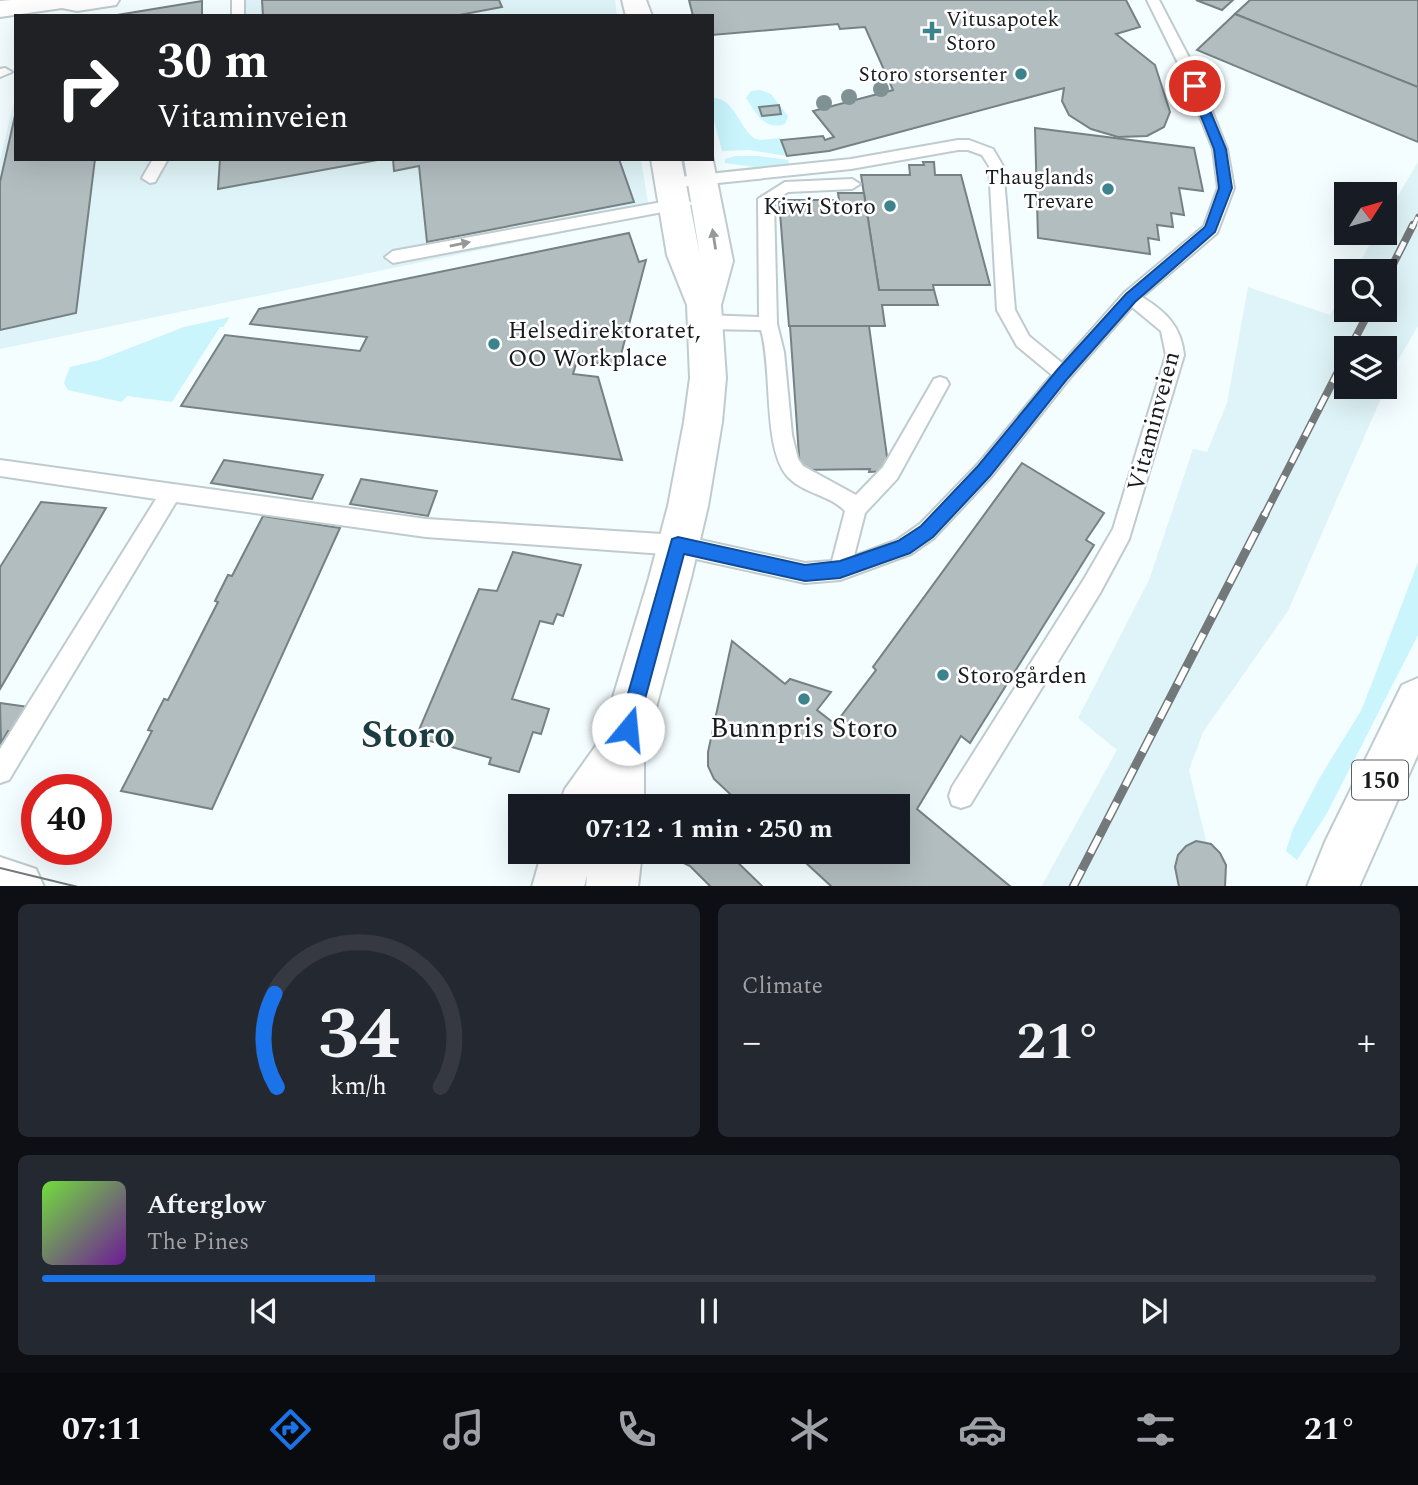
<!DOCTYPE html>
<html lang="en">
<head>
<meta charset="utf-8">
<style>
  :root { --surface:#171b24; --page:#242831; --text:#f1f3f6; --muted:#9ea1a6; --line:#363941; --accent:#1a73e8 }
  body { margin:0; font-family:Spectral,serif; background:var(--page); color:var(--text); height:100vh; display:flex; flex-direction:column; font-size:26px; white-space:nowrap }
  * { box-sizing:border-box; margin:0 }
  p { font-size:23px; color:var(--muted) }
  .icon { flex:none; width:38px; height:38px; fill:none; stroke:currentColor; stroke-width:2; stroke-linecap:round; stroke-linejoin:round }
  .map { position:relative; height:886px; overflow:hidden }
  .details { display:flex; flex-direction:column; gap:18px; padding:18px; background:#0d0f14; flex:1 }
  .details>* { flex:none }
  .guide { position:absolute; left:14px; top:14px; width:700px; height:147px; border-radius:0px; box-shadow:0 7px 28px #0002; background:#202124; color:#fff; overflow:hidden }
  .needle { width:46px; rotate:53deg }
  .controls { position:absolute; left:1334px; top:182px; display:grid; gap:14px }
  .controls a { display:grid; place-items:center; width:63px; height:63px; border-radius:0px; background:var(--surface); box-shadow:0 7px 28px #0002; font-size:35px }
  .speed { position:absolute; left:21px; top:774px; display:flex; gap:14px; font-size:35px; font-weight:700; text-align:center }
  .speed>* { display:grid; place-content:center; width:91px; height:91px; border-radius:50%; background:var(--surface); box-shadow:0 7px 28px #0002; line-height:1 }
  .speed .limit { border:10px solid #d22; background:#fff; color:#111 }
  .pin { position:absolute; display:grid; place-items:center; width:60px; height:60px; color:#fff; margin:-30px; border:4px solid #fff; border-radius:50%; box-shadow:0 2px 7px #0007 }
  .me { position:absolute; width:77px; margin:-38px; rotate:17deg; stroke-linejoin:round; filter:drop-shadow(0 0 5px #0008) }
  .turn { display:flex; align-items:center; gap:24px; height:147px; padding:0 28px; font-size:32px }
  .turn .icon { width:91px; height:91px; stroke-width:2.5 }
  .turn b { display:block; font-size:49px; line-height:60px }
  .big { font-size:52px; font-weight:700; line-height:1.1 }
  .details .widget { flex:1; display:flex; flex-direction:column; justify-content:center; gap:10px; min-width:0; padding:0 24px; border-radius:10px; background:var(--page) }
  .details .dial { align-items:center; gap:0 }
  .dial svg { height:182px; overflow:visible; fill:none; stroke:var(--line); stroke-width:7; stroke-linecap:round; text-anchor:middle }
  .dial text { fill:var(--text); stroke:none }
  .song { display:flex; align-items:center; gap:21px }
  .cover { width:84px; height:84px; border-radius:10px; background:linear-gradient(135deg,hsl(100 70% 55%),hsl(280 70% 35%)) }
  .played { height:7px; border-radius:4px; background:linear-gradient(90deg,var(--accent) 25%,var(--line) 25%) }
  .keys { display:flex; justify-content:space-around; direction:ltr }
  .heat { display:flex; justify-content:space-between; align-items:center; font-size:38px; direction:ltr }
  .details .tiles { flex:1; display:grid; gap:18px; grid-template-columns:1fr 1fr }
  .widget:last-child { grid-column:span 2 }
  .trip { position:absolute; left:508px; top:794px; width:402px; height:70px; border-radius:0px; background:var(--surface); box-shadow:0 7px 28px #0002; font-weight:700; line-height:70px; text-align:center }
  .dock { display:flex; height:112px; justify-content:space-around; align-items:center; background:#090b0e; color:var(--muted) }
  .dock .icon { width:49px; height:49px }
  .dock .current { color:var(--accent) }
  .dock b { font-size:32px; color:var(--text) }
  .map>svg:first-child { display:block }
  .built { fill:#dff4f8; fill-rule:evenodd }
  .green { fill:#caf5fc }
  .building { fill:#b2bdbf; stroke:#768183; stroke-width:2 }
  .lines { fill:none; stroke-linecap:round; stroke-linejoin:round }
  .service-casing { stroke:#bfcbcd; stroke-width:4 }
  .tertiary-casing { stroke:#bfcbcd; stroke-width:4 }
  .secondary-casing { stroke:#bfcbcd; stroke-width:4 }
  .trunk-casing { stroke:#bfcbcd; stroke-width:4 }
  .service { fill:#fff; fill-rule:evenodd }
  .tertiary { fill:#fff; fill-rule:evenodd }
  .secondary { fill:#fff; fill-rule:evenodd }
  .trunk { fill:#fff; fill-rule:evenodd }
  .tram { stroke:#73797a; stroke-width:2 }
  .rail-far2-casing { stroke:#73797a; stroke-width:5 }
  .rail-far1-casing { stroke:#73797a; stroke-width:8 }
  .rail-casing { stroke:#73797a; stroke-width:9 }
  .rail-far2 { stroke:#fff; stroke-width:3.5; stroke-dasharray:11; stroke-linecap:butt }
  .rail-far1 { stroke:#fff; stroke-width:5; stroke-dasharray:15; stroke-linecap:butt }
  .rail { stroke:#fff; stroke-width:6; stroke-dasharray:19; stroke-linecap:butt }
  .tree { fill:#809194 }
  .oneway { fill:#979999 }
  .route { fill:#1a73e8; stroke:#114b97; stroke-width:2 }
  .poi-dot { fill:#3d838e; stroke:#fff; stroke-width:2.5 }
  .labels { text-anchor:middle; stroke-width:5; stroke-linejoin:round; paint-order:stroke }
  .far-poi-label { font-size:21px; fill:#181c1d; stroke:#fff; text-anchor:end }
  .shield { fill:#fff; stroke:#5d6061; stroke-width:2 }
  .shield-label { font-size:23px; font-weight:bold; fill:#181c1d }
  .poi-label { font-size:24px; fill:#181c1d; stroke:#fff; text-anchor:start }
  .street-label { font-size:24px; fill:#181c1d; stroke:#fff }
  .near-poi-label { font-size:28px; fill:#181c1d; stroke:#fff }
  .near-district-label { font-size:38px; font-weight:bold; fill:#1b3d42; stroke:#fff }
</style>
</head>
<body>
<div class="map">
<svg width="1418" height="887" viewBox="0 0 1418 887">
  <rect width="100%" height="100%" fill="#f4fdff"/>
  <g class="built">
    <path d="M246,0H615L617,16H246Z"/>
    <path d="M16,93V159H641L650,215L0,349V160Z"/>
    <path d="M1418,162V326L1397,362L1288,611L1203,732L1189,770L1207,845L1180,886L1041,887L1117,750L1078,718L1149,580L1193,449L1207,452L1227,403L1248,287L1330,315L1346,287V310H1384V271H1355L1376,233H1384V219ZM1346,348H1384V387H1346Z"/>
  </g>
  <g class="green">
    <path d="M760,90L771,94L788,116L785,124C764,131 756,113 746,98L751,91Z"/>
    <path d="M712,98C734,97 739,127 754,138L760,140L780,138L787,156L749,150L722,151L712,112Z"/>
    <path d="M735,156H759L788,160L789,164L754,167L725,163V159Z"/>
    <path d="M230,317L223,327H220L172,402L127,396L122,402L68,390L64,383L70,367L99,360L184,327Z"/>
    <path d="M1418,562V635L1327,813L1297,860L1286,851L1293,829L1319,779L1362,709Z"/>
  </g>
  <g class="building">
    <path d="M262,0H499L502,7L454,16H263Z"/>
    <path d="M689,0H1126L1140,27L1116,34L1155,65L1170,112L1164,127L1147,136L1118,137L1091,129L1069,115L1062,101L1064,88L829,151L787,156L781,140L823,136L825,140L834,137L813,111L893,90L865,27L840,29L838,24L712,35V16H693Z"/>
    <path d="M1196,0H1233L1222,10Z"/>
    <path d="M1250,0H1418V87L1235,14Z"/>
    <path d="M202,1V16H111Z"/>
    <path d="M1235,14L1418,87V142L1197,50Z"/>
    <path d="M779,105L781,114L762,116L759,107Z"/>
    <path d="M16,111V159H95L76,313L0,330V182Z"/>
    <path d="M1035,128L1194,148L1203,191L1179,188L1184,215L1171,213L1173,227L1157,225L1159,240L1148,238L1150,254L1038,238Z"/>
    <path d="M220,159H383L218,189Z"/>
    <path d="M393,159H619L634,202L427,242L419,166L394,171Z"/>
    <path d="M923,162H934L935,175H961L990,285H933L934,290H879L861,175H910L909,165H924Z"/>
    <path d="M838,193H864L879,290H934L938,305H882L885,326H789L779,200H839Z"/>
    <path d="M629,233L639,262L646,260L618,366L577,361L573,374L598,377L622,460L181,406L225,335L360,351L367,337L250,324L259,309Z"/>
    <path d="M790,326H869L889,471L869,472L870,469L800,470Z"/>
    <path d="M224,460L323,475L312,499L211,483Z"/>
    <path d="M1022,463L1104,513L1086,540L1094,545L970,743L961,736L917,809L1011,887H832L794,852H898V807H744L714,779L708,766V752L732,641L785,684L790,679L831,692L817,710L835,724L876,670L873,667Z"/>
    <path d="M361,479L437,491L428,516L350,504Z"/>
    <path d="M41,502L106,508L0,689V567Z"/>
    <path d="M263,516L340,528L212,809L121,791L152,731L148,730L164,699L168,700L218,602L215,601L228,575L232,576Z"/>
    <path d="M513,552L581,565L563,616L557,614L553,624L540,621L512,699L549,709L541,734L533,732L519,772L489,764L491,758L416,737L479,589L497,591Z"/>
    <path d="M0,703L29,707L15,733L8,731L1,743Z"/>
    <path d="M1196,841L1211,844L1220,853L1226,865L1225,887H1179L1175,867L1178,855L1186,846Z"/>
    <path d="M661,852H727L763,887H711L690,866Z"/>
  </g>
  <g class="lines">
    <g class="service-casing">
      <g id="service">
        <rect x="232" y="0" width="12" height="16"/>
        <path d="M1147,0H1159L1196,71L1227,149L1234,188L1217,233L1142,297C1166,312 1181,326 1184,355L1129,539L1100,593L970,805L961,808L952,805L949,796L952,787L1084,579L1113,529L1166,355L1161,331L1132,307L1069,379L991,477L934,538L911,554L840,580L805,583L678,555L426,537L176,502L9,780L0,783V749L156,499L0,476V460L426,519L678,535L805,563L832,561L845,511C830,495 805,494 789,478C762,451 773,369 761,330L704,329L698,327L695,322L698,317L704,315L759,317L758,199L785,182L852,179L860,184L852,189L788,192L774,201L777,324L784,352L792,435L798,459L803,466L856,495L883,467L934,379L940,377L946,379L949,384L897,479L865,513L854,556L897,540L920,524L977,465L1052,375L1017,346L997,310L989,166L982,155L968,150H958L851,169L670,188L662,183L670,178L851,159L958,140H969L993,149L1003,166L1015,310L1029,336L1062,363L1124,293L1204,226L1218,188L1213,149L1182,71Z"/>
        <path d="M5,68L12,72L0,77V69Z"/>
        <path d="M153,159H168L155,182L150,183L142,178Z"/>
        <path d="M684,198L692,203L689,207L393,263L385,257L393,251Z"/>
      </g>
    </g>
    <g class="tertiary-casing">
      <g id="tertiary">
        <path d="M11,0H119L116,5L77,11L62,8L0,17V1Z"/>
        <path d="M622,0H646L652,16H626Z"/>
        <path d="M712,156L733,261L721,305L726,378L722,422L708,506L691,578L644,752V807H558L565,789L600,740L649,578L668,506L684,422L690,378L687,305L667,255L651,159H681L700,256L684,159H712Z"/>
        <path d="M542,852H642L638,887H586L587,875L584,887H532Z"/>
      </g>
    </g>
    <g class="secondary-casing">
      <path id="secondary" d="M0,857L36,869L44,887H0Z"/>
    </g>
    <g class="trunk-casing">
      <path id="trunk" d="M1418,678V754L1359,887H1307L1325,842L1402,685Z"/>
    </g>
    <use href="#service" class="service"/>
    <use href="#tertiary" class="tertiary"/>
    <use href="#secondary" class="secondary"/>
    <use href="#trunk" class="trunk"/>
    <path class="tram" d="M0,868L78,887"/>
    <g class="rail-far2-casing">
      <path id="rail-far2" d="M1413,227L1418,216"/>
    </g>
    <g class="rail-far1-casing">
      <g id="rail-far1">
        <path d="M1384,282L1413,225"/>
        <path d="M1350,348L1370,310"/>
        <path d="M1264,516L1346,356"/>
      </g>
    </g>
    <g class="rail-casing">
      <path id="rail" d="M1073,887L1265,514"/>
    </g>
    <use href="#rail-far2" class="rail-far2"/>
    <use href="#rail-far1" class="rail-far1"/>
    <use href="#rail" class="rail"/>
  </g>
  <g class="tree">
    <circle cx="881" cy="89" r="8"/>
    <circle cx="849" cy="97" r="8"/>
    <circle cx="824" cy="103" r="8"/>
  </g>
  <defs><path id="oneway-solid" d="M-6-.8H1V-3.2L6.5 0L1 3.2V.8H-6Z" transform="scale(1.75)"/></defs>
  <g class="oneway">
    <use href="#oneway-solid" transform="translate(714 239) rotate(-99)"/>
    <use href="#oneway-solid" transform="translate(460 244) rotate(-11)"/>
  </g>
  <path class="route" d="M1191,84L1200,86L1226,149L1232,188L1215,232L1135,302L1068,378L990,476L933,537L910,553L840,578L805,581L684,554L637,729L634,736L628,738L621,736L618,729L672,539L678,537L805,565L840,561L898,541L921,526L978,466L1058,369L1126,294L1205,227L1219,188L1214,149L1189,86Z"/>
  <g class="poi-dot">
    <path d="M928.5 20.5h7v7h7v7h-7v7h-7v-7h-7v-7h7z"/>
    <circle cx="1021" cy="74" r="7"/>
    <circle cx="1108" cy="189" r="7"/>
    <circle cx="890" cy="206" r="7"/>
    <circle cx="494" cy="344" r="7"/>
    <circle cx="943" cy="675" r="7"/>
    <circle cx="804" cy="699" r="7"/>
  </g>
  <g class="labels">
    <g class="far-poi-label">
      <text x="946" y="26" text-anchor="start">Vitusapotek<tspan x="946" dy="24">Storo</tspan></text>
      <text x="1007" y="81">Storo storsenter</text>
      <text x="1094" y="184">Thauglands<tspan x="1094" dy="24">Trevare</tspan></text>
    </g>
    <rect class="shield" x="1352" y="760.5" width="56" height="39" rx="5"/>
    <g class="shield-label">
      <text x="1380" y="788">150</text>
    </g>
    <g class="poi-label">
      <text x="876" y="214" text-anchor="end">Kiwi Storo</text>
      <text x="508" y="338">Helsedirektoratet,<tspan x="508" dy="28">OO Workplace</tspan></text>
      <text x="957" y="683">Storogården</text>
    </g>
    <g class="street-label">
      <text transform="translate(1153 421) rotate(-75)" y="8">Vitaminveien</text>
    </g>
    <g class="near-poi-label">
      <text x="804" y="737">Bunnpris Storo</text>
    </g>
    <g class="near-district-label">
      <text x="408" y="747">Storo</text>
    </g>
  </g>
</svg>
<div class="controls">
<a><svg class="needle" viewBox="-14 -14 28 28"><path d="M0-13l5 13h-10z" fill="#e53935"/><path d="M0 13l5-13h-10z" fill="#9ea1a6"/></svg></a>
<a><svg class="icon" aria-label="search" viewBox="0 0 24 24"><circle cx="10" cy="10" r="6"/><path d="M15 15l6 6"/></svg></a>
<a><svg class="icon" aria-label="layers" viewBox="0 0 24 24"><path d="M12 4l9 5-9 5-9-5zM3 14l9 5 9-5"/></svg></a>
</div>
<div class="speed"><div class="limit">40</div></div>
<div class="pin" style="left:1195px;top:86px;background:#d93025"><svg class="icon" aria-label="arrive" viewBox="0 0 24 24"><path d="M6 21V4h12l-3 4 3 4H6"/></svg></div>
<svg class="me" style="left:628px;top:729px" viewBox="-20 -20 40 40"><circle r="19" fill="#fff"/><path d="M0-13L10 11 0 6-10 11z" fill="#1a73e8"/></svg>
<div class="trip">07:12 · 1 min · 250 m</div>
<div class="guide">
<div class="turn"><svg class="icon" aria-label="right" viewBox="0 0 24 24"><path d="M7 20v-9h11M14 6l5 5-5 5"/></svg><div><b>30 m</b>Vitaminveien</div></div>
</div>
</div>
<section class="details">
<div class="tiles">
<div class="widget dial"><svg viewBox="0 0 100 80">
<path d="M14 69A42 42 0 1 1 86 69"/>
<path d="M14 69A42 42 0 0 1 13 28" stroke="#1a73e8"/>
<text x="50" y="56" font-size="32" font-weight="700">34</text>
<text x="50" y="72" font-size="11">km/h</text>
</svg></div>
<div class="widget"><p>Climate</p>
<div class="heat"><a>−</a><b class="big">21°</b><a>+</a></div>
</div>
<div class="widget">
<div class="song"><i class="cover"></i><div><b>Afterglow</b><p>The Pines</p></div></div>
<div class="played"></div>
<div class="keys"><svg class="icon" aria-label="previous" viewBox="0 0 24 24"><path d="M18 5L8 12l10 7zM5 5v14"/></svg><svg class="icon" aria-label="pause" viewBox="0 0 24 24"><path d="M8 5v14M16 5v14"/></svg><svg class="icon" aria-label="next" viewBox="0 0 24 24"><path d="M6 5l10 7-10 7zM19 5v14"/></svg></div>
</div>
</div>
</section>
<nav class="dock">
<b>07:11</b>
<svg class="icon current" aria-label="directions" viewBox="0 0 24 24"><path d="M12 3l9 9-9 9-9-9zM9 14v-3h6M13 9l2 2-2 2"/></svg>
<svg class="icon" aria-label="music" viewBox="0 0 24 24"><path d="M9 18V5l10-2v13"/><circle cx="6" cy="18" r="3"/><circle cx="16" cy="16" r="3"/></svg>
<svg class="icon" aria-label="phone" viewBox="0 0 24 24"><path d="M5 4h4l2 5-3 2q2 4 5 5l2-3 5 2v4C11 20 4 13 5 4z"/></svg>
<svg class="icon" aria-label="climate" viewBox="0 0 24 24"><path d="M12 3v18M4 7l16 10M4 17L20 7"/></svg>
<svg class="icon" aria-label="car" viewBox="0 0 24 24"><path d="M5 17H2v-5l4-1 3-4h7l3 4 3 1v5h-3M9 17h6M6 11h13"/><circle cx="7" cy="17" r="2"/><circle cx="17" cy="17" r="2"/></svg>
<svg class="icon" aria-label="filters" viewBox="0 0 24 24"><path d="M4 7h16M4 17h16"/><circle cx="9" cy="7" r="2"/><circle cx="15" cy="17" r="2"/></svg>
<b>21°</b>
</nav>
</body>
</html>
